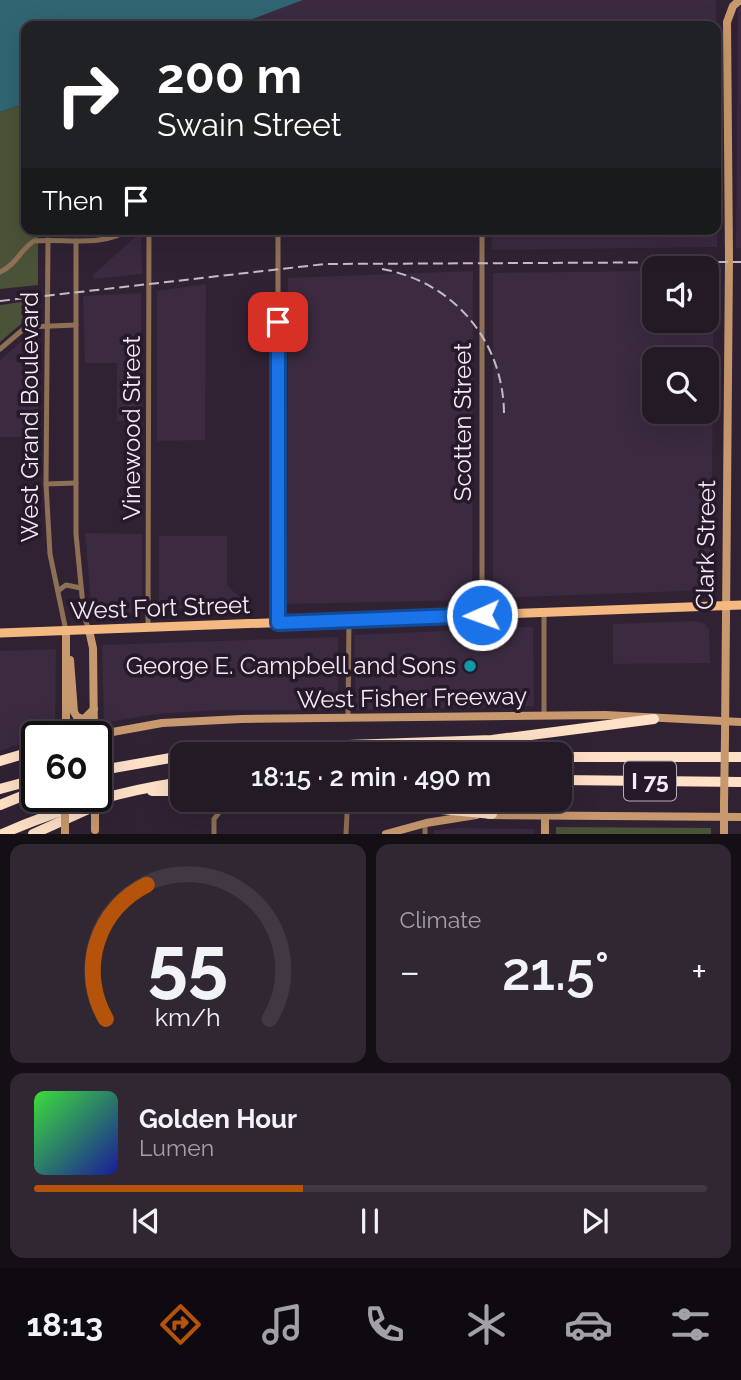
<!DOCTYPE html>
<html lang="en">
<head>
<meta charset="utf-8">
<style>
  :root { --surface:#241a26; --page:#302732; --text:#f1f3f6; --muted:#a3a1a7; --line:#413843; --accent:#b45309 }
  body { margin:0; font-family:Raleway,sans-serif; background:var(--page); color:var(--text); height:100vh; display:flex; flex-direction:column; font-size:26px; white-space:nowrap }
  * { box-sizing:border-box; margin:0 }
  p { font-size:23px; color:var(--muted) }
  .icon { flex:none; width:38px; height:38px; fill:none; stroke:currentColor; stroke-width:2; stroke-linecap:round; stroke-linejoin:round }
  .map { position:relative; height:834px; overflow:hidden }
  .panel { display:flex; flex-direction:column; gap:10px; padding:10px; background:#140e15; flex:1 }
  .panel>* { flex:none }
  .banner { position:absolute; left:21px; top:21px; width:700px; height:214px; border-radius:14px; box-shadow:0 7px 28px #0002,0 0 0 2px var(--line); background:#202124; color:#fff; overflow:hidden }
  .fabs { position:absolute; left:642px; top:256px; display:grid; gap:14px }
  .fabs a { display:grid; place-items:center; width:77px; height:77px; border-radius:14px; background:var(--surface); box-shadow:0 7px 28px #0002,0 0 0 2px var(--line); font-size:35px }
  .speed { position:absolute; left:21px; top:721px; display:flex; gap:14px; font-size:35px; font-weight:700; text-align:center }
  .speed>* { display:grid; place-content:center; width:91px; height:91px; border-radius:50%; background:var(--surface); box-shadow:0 7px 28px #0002,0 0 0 2px var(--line); line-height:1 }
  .speed .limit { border:4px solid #111; border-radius:10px; background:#fff; color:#111 }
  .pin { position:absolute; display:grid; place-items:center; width:60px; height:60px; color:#fff; margin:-30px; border-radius:14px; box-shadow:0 4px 10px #0006 }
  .me { position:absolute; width:77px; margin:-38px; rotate:268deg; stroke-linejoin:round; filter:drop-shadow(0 0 5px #0008) }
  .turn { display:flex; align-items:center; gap:24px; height:147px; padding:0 21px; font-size:32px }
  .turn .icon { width:91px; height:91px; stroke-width:2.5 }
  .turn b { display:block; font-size:49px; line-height:60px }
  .then { display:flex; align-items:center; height:66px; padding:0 21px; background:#0003; gap:14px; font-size:26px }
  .big { font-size:52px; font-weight:600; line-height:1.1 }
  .panel .card { flex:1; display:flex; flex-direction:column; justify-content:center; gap:10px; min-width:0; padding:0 24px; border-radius:14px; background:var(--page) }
  .panel .dial { align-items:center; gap:0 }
  .dial svg { height:182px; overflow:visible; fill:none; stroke:var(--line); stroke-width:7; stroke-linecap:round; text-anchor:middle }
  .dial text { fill:var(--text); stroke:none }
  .song { display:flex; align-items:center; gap:21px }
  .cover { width:84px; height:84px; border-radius:10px; background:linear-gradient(135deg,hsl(120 70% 55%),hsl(240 70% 35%)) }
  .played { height:7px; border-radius:4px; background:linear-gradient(90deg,var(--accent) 40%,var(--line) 40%) }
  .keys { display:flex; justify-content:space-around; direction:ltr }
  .heat { display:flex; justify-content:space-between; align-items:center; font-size:38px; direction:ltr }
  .panel .tiles { flex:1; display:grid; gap:10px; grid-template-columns:1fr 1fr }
  .card:last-child { grid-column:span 2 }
  .trip { position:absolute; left:170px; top:742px; width:402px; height:70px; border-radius:14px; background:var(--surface); box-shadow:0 7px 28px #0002,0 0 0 2px var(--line); font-weight:600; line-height:70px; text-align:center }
  .dock { display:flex; height:112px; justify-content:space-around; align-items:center; background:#0e0a0f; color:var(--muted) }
  .dock .icon { width:49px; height:49px }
  .dock .current { color:var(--accent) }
  .dock b { font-size:32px; color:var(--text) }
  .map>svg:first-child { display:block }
  .built { fill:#3b2a40; fill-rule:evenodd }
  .green { fill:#4a5237 }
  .water { fill:#306572 }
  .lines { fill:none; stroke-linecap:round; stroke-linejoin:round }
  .street { stroke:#8e7056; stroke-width:5 }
  .secondary { stroke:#c8996e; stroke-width:8 }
  .primary { stroke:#f5b880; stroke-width:9 }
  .highway { stroke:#fee0c6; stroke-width:10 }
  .rail { stroke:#c5bbc7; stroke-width:2; stroke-dasharray:10 5; stroke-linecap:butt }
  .secondary-bridge { stroke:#c8996e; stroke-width:8 }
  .route-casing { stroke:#114b97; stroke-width:18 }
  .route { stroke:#1a73e8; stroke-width:12 }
  .culture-dot { fill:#0f9aa8; stroke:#261929; stroke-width:2.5 }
  .labels { text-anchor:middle; stroke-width:7; stroke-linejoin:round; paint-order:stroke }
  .shield { fill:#261929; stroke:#b6acb8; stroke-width:2 }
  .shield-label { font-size:23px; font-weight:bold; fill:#f4ebf6 }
  .street-label { font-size:24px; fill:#f4ebf6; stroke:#261929 }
  .poi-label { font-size:24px; fill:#f4ebf6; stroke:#261929; text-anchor:end }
</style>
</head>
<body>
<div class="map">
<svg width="741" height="834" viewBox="0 0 741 834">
  <rect width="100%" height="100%" fill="#302233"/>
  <g class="built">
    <path d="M303,0H716L717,247L492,250V229H716V26H245L244,22Z"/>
    <path d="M741,7V248H736L738,8Z"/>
    <path d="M141,232L142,274L94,279L93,275Z"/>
    <path d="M714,269L711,590L493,598V273L654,271V320H707V270ZM654,359H707V411H654Z"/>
    <path d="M473,271L472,600L287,604L288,278Z"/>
    <path d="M206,284L205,440L157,441V291Z"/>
    <path d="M141,293V421H117V363H85L83,296Z"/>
    <path d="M29,335L38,344V437H0V360Z"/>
    <path d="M85,533L142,534V613L92,614Z"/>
    <path d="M159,536H227V585L250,608H159Z"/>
    <path d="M696,621L704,623L709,629L710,663L613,664V624Z"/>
    <path d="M533,627L534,706L356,710L354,635Z"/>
    <path d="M338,637V710H220L155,714L104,723L102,645Z"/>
    <path d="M56,649L55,732L0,751V651Z"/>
    <path d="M456,828L534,829V834H434V830Z"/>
  </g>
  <g class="green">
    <path d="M26,103V229H38V285L0,289V112Z"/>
    <path d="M36,300L37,310L0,342V305Z"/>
    <path d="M556,827L711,828V834H556Z"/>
  </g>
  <path class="water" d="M0,0H303L245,22V26H26V103L0,112Z"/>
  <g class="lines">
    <g class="street">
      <path d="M48,240L46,484L50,554L66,631"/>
      <path d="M76,241V534L84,616L89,630"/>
      <path d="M0,272C16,265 20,250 34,241C65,238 103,248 130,229"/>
      <path d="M0,349L26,327L76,325"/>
      <path d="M46,484L76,483"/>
      <path d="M59,590L66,585L81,588"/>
      <path d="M482,615V229"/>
      <path d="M278,623V229"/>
      <path d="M148,627L149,229"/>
      <path d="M544,716V613"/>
      <path d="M348,718L349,620"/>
      <path d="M214,834V819L218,814"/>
      <path d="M346,834L347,814"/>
      <path d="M425,834V823"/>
    </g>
    <g class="secondary">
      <path d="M89,630L93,648L94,737"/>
      <path d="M70,660L74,712L77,717L84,719L94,709"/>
      <path d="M66,737V631"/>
      <path d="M85,737L162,723L241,719L605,715L741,722"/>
      <path d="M725,737L729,257L727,22L733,6L740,0"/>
      <path d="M489,815L741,817"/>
      <path d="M386,834L426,823L476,815"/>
      <path d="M545,834V816"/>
      <path d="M724,834V804"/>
    </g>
    <path class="primary" d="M0,633L741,605"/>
    <g class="highway">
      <path d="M276,753L348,745L492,740L654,719"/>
      <path d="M215,754L281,753"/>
      <path d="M317,754H396"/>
      <path d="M560,757H741"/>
      <path d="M0,761L37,750"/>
      <path d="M96,771L182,756"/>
      <path d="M560,780L741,782"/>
      <path d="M0,789L37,779"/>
      <path d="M152,791H182"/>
      <path d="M350,800L492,814"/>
      <path d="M0,805L37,790"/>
      <path d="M2,834C59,809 120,791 182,782"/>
      <path d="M33,834L93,807"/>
    </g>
    <g class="rail">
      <path d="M382,269C454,282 503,341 504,413"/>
      <path d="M0,301L325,264L741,262"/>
    </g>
    <g class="secondary-bridge">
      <path d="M724,804L725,737"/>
      <path d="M95,830V796"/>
      <path d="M65,834V796"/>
    </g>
  </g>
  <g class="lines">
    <g class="route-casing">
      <path id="route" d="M278,322V623L482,615"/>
    </g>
    <use href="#route" class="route"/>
  </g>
  <circle class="culture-dot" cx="470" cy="666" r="7"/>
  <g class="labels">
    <rect class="shield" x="624" y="761.5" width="52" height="39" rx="5"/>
    <g class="shield-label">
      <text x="650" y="789">I 75</text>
    </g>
    <g class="street-label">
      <text transform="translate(30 417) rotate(-90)" y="8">West Grand Boulevard</text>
      <text transform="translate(463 422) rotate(-90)" y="8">Scotten Street</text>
      <text transform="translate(132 428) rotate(-90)" y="8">Vinewood Street</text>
      <text transform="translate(706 545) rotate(-89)" y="8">Clark Street</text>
      <text transform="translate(160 608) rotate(-2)" y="8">West Fort Street</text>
      <text transform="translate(412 698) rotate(-1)" y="8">West Fisher Freeway</text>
    </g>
    <g class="poi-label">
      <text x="456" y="674">George E. Campbell and Sons</text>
    </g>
  </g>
</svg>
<div class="fabs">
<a><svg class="icon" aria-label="sound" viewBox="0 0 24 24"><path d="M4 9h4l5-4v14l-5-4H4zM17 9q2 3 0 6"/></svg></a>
<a><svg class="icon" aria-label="search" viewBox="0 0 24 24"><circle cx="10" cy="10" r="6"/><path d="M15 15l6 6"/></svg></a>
</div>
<div class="speed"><div class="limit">60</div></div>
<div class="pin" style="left:278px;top:322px;background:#d93025"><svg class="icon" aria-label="arrive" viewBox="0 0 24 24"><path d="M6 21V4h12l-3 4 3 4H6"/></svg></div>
<svg class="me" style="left:482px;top:615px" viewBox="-20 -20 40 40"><circle r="17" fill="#1a73e8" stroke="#fff" stroke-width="3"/><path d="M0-11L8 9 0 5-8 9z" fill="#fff"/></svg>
<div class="trip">18:15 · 2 min · 490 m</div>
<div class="banner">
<div class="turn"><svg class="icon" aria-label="right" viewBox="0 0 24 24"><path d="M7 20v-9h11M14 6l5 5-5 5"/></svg><div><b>200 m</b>Swain Street</div></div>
<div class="then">Then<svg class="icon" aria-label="arrive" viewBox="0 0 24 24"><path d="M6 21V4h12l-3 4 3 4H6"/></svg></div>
</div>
</div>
<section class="panel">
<div class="tiles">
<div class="card dial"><svg viewBox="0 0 100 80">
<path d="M14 69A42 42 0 1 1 86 69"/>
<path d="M14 69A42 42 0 0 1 32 10" stroke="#b45309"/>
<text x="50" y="56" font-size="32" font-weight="700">55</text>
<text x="50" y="72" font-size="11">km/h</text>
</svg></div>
<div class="card"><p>Climate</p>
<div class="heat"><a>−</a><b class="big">21.5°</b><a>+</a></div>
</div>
<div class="card">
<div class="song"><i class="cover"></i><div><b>Golden Hour</b><p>Lumen</p></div></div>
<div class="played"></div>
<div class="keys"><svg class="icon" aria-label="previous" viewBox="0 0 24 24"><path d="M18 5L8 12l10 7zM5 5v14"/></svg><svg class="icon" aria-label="pause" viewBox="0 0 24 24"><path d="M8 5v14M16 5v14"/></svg><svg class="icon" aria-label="next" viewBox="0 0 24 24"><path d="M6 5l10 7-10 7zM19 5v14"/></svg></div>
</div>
</div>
</section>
<nav class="dock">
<b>18:13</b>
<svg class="icon current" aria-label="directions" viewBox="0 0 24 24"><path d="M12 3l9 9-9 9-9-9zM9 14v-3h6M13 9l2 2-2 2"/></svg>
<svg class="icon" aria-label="music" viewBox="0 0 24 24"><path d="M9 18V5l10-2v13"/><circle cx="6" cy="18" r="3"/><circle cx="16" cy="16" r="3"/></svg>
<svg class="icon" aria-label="phone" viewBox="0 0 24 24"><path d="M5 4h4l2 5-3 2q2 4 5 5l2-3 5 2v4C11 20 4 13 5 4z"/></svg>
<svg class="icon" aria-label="climate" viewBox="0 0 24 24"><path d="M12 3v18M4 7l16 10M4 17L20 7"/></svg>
<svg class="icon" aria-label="car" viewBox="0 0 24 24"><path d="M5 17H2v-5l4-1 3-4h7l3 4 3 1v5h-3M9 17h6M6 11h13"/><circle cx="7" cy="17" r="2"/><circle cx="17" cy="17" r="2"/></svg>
<svg class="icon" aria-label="filters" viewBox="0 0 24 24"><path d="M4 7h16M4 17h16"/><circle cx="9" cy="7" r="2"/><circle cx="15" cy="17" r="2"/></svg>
</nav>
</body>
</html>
